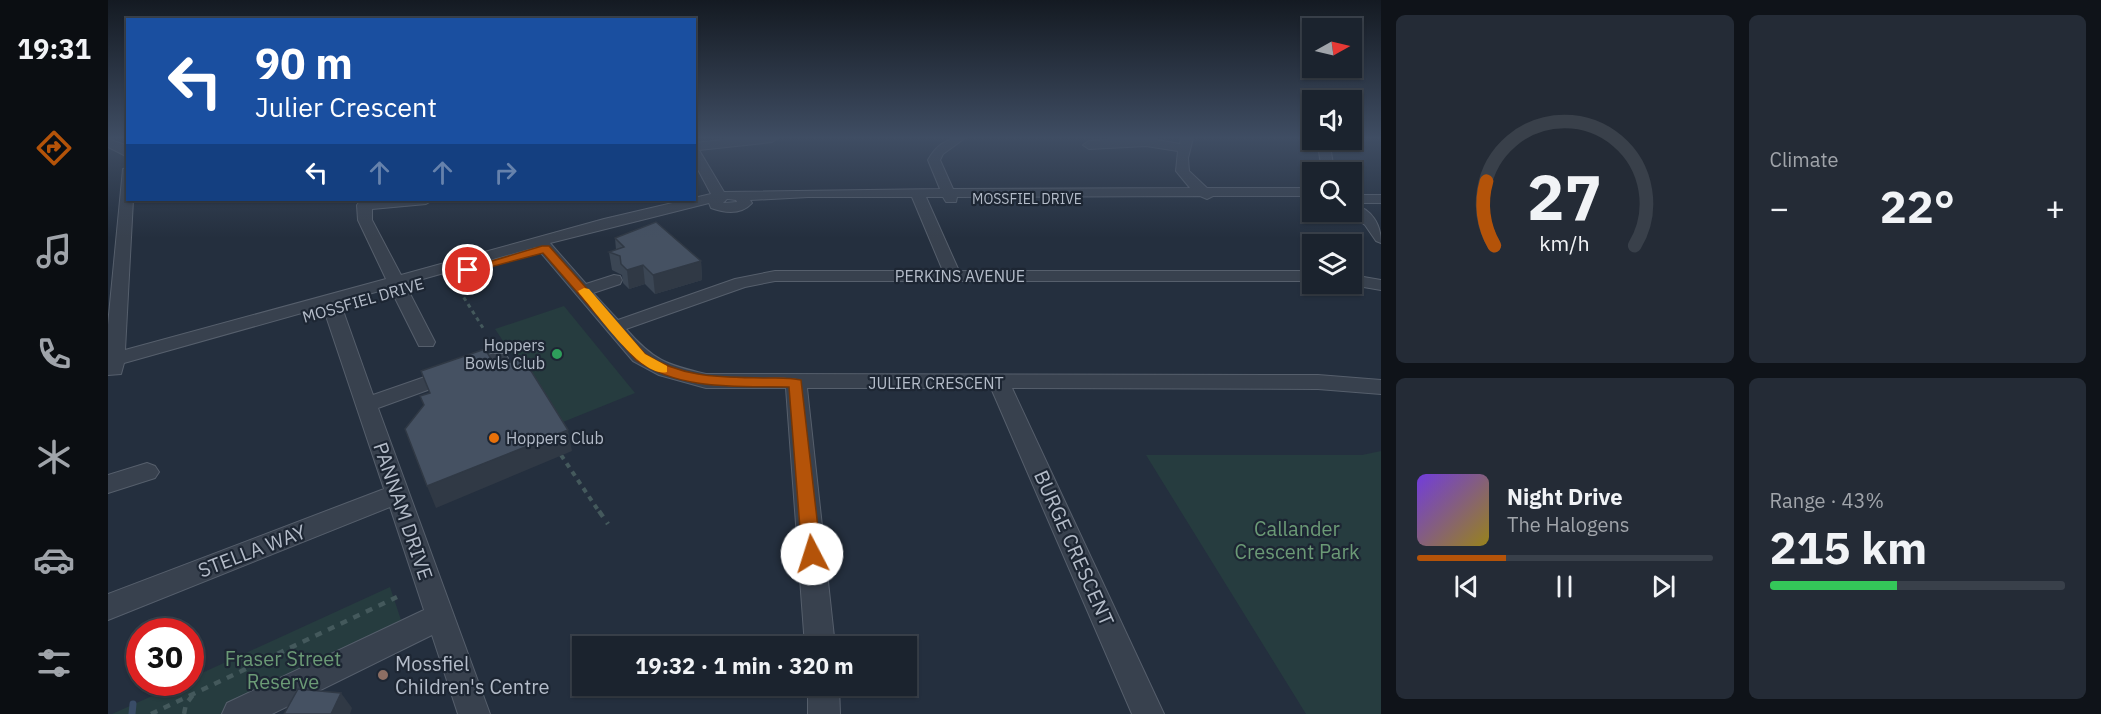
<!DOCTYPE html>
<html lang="en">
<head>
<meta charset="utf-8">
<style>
  :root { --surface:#1b232e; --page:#242b36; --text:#f1f3f6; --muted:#a0a4aa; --line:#39404a; --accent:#b45309 }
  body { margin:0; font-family:"IBM Plex Sans",sans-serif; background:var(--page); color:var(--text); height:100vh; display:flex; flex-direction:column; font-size:22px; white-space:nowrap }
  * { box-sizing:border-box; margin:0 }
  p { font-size:20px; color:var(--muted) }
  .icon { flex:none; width:33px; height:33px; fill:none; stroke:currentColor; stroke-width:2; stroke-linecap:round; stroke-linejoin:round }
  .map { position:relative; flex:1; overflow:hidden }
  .panel { display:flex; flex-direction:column; gap:15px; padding:15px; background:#0f1319; width:720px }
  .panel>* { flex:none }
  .banner { position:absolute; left:18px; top:18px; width:570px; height:183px; border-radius:0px; box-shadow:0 2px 4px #0004,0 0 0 2px var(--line); background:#1a4fa0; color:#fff; overflow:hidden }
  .needle { width:39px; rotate:82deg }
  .fabs { position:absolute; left:1194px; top:18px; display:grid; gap:12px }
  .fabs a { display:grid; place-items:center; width:60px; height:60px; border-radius:0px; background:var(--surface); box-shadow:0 2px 4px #0004,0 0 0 2px var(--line); font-size:30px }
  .speed { position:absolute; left:18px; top:618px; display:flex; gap:12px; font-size:30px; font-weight:700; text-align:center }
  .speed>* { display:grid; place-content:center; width:78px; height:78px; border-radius:50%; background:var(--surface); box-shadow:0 2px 4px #0004,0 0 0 2px var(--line); line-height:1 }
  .speed .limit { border:9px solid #d22; background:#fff; color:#111 }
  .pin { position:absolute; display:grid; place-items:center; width:51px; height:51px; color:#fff; margin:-26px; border:3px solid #fff; border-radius:50%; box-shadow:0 2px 6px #0007 }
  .me { position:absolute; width:66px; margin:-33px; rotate:355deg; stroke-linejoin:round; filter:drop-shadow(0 0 4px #0008) }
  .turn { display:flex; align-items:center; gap:21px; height:126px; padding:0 30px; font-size:27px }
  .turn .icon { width:78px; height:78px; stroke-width:2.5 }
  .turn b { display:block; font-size:42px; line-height:51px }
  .lanes { display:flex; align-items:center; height:57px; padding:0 30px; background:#0003; justify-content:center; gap:30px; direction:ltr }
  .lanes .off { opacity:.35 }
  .big { font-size:45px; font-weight:700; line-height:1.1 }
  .panel .card { flex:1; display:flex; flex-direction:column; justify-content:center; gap:9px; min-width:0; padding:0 21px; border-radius:9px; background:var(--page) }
  .panel .dial { align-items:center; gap:0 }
  .dial svg { height:156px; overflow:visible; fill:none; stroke:var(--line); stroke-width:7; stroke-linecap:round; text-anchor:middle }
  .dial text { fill:var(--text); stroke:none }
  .song { display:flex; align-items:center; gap:18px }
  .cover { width:72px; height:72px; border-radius:9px; background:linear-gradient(135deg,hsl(260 70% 55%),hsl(50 70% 35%)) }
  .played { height:6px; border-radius:3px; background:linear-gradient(90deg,var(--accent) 30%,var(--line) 30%) }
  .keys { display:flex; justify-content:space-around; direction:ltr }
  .heat { display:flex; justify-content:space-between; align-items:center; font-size:33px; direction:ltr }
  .charge { height:9px; border-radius:4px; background:linear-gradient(90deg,#34c759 43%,var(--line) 0) }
  .panel .tiles { flex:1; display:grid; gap:15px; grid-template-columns:repeat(2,1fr) }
  .trip { position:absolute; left:464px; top:636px; width:345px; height:60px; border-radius:0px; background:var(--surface); box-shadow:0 2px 4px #0004,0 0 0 2px var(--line); font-weight:700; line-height:60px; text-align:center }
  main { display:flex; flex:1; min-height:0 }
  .tab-bar { display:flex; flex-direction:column; width:108px; justify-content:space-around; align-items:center; background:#0b0e12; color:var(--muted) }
  .tab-bar .icon { width:42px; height:42px }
  .tab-bar .selected { color:var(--accent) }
  .tab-bar b { font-size:27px; color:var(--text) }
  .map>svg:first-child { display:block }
  .green { fill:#263c3f }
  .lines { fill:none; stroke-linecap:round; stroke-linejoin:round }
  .stream { stroke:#394c67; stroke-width:7 }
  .minor-casing { stroke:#565f6c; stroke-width:2 }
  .path-far2 { stroke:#44595c; stroke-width:3; stroke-dasharray:4 4; stroke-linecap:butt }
  .path-far1 { stroke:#44595c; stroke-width:4; stroke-dasharray:5 5; stroke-linecap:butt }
  .path { stroke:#44595c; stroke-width:4.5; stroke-dasharray:7 7; stroke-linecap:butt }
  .minor { fill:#38414e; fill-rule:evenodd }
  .wall { fill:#3b4654 }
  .shaded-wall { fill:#303945 }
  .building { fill:#455162; stroke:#303945; stroke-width:1.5 }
  .route { fill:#b45309; stroke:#753606; stroke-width:1.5 }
  .slow { fill:#f59e0b }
  .leisure-dot { fill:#2e9e5b; stroke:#1d2633; stroke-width:2 }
  .food-dot { fill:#e8710a; stroke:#1d2633; stroke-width:2 }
  .education-dot { fill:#8d6e63; stroke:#1d2633; stroke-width:2 }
  .labels { text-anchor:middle; stroke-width:4.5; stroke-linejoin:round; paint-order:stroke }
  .far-street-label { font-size:14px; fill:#b4bcc9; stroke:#1d2633 }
  .street-label { font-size:16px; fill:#b4bcc9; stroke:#1d2633 }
  .poi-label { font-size:16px; fill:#b4bcc9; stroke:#1d2633; text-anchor:end }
  .near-street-label { font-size:20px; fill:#b4bcc9; stroke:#1d2633 }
  .near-park-label { font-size:20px; fill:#6b9a76; stroke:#1d2633 }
  .near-poi-label { font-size:20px; fill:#b4bcc9; stroke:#1d2633; text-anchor:start }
</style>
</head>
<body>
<main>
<nav class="tab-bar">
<b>19:31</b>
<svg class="icon selected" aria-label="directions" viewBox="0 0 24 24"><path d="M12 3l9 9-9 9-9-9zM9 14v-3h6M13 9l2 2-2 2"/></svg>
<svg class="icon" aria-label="music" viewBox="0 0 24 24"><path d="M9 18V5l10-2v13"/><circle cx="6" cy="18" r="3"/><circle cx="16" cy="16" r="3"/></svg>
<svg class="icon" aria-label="phone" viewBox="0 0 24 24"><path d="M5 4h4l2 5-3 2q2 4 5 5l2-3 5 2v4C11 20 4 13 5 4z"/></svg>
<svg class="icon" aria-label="climate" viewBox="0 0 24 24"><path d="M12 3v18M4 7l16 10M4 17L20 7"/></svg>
<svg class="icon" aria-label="car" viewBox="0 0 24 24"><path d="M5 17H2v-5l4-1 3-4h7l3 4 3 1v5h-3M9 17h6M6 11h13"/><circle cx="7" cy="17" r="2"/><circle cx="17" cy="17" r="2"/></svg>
<svg class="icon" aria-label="filters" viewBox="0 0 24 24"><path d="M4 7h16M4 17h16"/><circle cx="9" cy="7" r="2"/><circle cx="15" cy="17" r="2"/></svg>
</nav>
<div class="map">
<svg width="1273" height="714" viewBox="0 0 1273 714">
  <rect width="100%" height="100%" fill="#242f3e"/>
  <g class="green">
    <path d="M456,306L527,393L450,424L387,329Z"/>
    <path d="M1273,451V714H1198L1038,455H1254Z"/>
    <path d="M282,587L302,647L180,703L145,714H4L73,683L82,682L83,678Z"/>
  </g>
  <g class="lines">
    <path class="stream" d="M24,714L25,704"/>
    <g class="minor-casing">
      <g id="minor">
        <path d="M635,138H670L664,142L591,150L616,192L832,189L820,160C828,145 840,137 857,138L835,154L832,160L845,189L1082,188L1068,171L1070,151L1038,146L981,149L975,145L981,141L1038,138L1072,144L1073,138H1085L1080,158L1081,171L1099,188H1204V196H1105L1099,199L1092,196L849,197L848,202H838L835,197H818L851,271H1204V281H667L637,287L518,329C545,360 558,365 598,374L1210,375L1273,380V394L1210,389L904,388L1056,714H1024L883,388H699L727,646H697L678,388H598L551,375L525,361L428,247L297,284L327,342L325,346H311L282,288L232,302L265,395L383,354H397L400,358L397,362L270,408L382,714H350L324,635L164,714H114L119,703L316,610L282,507L0,620V594L276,489L215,307L16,363L13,374L0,375V325L15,169L20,168V200H25L17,350L278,279L250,220L249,205L253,200H325L318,204L264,209V220L293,275L496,219L603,194L586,162V143ZM700,197H804L835,271H667L627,279L510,320L485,293L512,284L514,280L512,276L506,275L478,284L442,243L601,203L603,208C617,213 633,215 644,203L642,200ZM619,199L628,200L629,202L615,203Z"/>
        <path d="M0,139L20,146V157L0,147Z"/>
        <path d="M1209,140H1221L1225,164L1230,172H1218L1213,164Z"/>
        <rect x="1244" y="195" width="29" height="8"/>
        <path d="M1244,204C1264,209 1273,224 1273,243L1268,241L1257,225L1240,212H1244Z"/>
        <path d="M1244,275L1273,280V290L1238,284H1244Z"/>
        <path d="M39,463L47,466L51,472L47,478L0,493V475Z"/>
        <path d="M700,686H731L732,714H700Z"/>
      </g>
    </g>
    <path class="path-far2" d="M343,277L375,328"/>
    <path class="path-far1" d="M453,455L492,513"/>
    <g class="path">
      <path d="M491,511L500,524"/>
      <path d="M43,714L289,597"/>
      <path d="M76,714L78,704L85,695"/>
    </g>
    <use href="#minor" class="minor"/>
  </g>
  <path class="wall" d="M507,238L593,261L594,280L547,294L537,284L521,289L515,283L514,275L504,270L501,252L508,250Z"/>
  <g class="shaded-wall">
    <path d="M593,261L594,280L547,294L545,275Z"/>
    <path d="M535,265L537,284L521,289L519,270Z"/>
    <path d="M460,430L464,451L328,508L319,486Z"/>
    <path d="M233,693L244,708L242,714H223Z"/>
  </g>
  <g class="building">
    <path d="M548,222L593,261L545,275L535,265L519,270L513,264L512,256L501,252L516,247L507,238Z"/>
    <path d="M377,349L388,367L415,358L460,430L319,486L297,429L316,405L312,396L322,393L313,371Z"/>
    <path d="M190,689L233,693L223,714H176Z"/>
  </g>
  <linearGradient id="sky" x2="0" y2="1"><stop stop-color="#141a22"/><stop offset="0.58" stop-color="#3f4d63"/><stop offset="1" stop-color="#3f4d63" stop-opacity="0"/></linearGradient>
  <rect width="1273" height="238" fill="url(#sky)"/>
  <path class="route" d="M434,246H441L537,354C574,378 613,377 655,378C667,378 681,377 693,380L713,554L710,560L704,562L697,560L694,554L681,387C628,386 574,391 528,360L435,253L360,273L354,270Z"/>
  <path class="slow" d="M476,288L481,289L537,354L559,366V372C534,379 488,312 472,294L470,291Z"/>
  <circle class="leisure-dot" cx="449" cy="354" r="6"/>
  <circle class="food-dot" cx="386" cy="438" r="6"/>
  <circle class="education-dot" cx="275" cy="675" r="6"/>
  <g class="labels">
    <g class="far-street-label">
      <text x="919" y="204">MOSSFIEL DRIVE</text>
    </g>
    <g class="street-label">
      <text x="852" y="282">PERKINS AVENUE</text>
      <text transform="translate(255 300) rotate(-16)" y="6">MOSSFIEL DRIVE</text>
      <text x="828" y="389">JULIER CRESCENT</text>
    </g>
    <g class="poi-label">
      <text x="437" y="351">Hoppers<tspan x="437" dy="18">Bowls Club</tspan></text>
      <text x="398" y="444" text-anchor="start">Hoppers Club</text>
    </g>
    <g class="near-street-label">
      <text transform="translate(295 511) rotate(71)" y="7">PANNAM DRIVE</text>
      <text transform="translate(966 548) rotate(66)" y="7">BURGE CRESCENT</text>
      <text transform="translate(144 551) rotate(-21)" y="7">STELLA WAY</text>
    </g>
    <g class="near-park-label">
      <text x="1189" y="536">Callander<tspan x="1189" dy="23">Crescent Park</tspan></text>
      <text x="175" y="666">Fraser Street<tspan x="175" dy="23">Reserve</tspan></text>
    </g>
    <g class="near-poi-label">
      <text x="287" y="671">Mossfiel<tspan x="287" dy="23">Children's Centre</tspan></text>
    </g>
  </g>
</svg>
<div class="fabs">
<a><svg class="needle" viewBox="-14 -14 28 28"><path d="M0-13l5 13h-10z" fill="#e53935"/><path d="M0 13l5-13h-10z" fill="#a0a4aa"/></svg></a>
<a><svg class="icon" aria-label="sound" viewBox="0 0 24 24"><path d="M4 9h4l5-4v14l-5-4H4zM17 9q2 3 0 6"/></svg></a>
<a><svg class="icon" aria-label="search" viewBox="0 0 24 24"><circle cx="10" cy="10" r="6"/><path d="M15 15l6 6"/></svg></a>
<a><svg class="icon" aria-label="layers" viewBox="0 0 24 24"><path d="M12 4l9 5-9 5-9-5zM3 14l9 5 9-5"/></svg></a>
</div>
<div class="speed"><div class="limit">30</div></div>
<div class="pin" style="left:360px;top:270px;background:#d93025"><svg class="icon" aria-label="arrive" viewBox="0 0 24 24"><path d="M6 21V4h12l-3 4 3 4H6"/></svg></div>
<svg class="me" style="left:704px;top:554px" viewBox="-20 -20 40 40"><circle r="19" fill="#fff"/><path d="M0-13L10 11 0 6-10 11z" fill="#b45309"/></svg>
<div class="trip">19:32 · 1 min · 320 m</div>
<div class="banner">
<div class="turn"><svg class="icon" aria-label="left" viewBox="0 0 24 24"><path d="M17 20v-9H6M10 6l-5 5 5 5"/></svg><div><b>90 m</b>Julier Crescent</div></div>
<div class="lanes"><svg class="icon" aria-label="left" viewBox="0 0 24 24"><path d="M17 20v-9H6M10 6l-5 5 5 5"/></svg><svg class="icon off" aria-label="ahead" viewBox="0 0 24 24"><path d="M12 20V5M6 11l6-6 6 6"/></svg><svg class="icon off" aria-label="ahead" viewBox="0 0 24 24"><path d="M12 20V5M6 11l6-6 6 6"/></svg><svg class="icon off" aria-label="right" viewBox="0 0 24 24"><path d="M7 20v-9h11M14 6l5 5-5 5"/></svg></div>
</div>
</div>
<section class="panel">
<div class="tiles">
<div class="card dial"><svg viewBox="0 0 100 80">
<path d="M14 69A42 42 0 1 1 86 69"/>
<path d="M14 69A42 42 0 0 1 10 36" stroke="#b45309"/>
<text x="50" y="56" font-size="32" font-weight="700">27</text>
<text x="50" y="72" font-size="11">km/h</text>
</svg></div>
<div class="card"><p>Climate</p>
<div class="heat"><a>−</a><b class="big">22°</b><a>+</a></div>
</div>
<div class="card">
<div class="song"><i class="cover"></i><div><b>Night Drive</b><p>The Halogens</p></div></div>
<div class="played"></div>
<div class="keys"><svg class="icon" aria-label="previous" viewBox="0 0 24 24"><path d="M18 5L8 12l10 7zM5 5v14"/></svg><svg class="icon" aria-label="pause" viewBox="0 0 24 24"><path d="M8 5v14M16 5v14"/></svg><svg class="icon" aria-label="next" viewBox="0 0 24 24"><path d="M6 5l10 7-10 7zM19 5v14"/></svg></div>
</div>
<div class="card"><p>Range · 43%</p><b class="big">215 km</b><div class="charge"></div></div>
</div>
</section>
</main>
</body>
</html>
